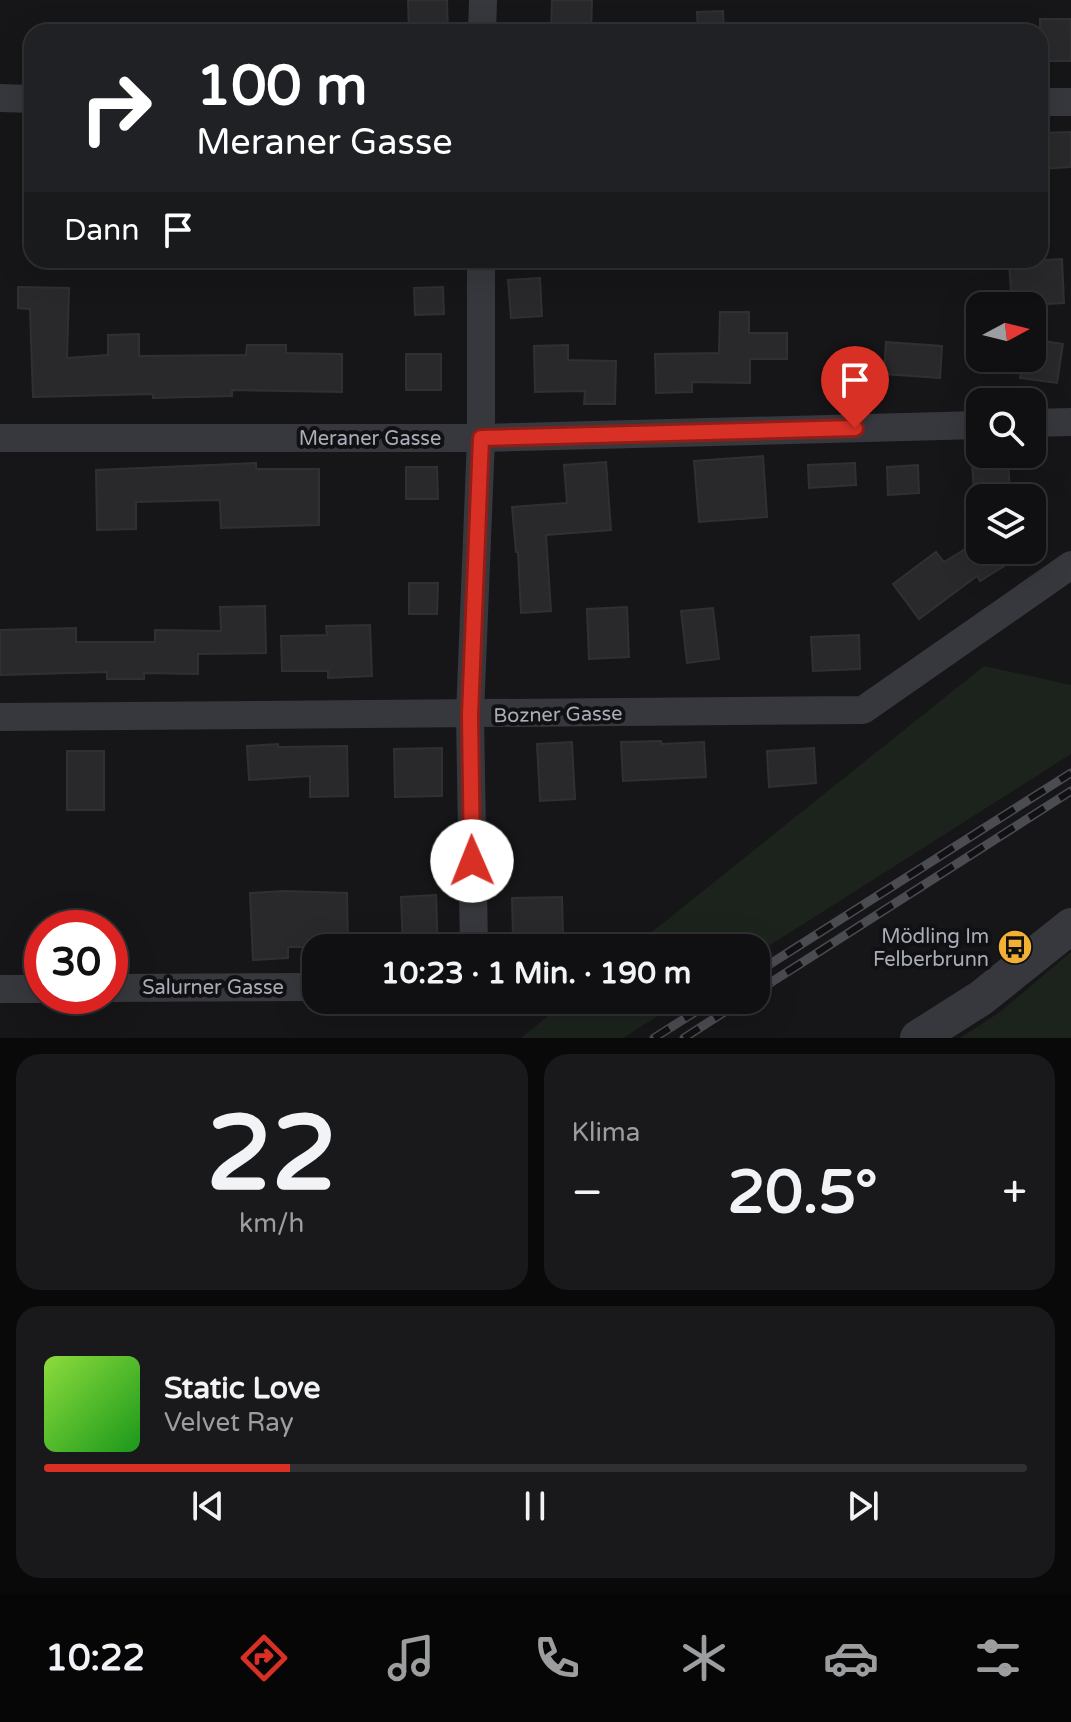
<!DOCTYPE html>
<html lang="de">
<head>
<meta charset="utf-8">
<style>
  :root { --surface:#101012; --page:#19191b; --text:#f1f3f6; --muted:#9c9d9f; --line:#303032; --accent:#d93025 }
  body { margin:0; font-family:"Varela Round",sans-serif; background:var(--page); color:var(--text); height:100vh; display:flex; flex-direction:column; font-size:30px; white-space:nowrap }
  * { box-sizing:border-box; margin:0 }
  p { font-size:26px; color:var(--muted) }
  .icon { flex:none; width:44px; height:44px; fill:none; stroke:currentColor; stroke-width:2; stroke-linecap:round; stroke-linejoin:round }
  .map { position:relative; height:1038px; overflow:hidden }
  .drawer { display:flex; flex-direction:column; gap:16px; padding:16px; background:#09090a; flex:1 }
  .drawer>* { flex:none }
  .hud { position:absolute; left:24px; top:24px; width:1024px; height:244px; border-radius:24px; box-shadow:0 8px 32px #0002,0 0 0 2px var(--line); background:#202124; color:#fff; overflow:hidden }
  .needle { width:52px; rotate:83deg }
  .fabs { position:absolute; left:966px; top:292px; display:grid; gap:16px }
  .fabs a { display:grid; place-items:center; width:80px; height:80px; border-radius:16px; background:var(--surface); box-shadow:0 8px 32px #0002,0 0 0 2px var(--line); font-size:40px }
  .speed { position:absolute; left:24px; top:910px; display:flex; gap:16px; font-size:40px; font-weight:700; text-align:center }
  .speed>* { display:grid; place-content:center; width:104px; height:104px; border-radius:50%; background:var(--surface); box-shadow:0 8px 32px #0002,0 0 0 2px var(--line); line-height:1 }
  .speed .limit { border:12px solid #d22; background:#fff; color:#111 }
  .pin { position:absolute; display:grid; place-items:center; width:68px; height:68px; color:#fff; margin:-82px -34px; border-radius:50% 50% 50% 0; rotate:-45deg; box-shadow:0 0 8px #0007 }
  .pin .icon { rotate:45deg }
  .me { position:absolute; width:88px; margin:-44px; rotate:359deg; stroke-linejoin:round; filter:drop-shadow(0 0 6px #0008) }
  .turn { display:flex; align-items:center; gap:28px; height:168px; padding:0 40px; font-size:36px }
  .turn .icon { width:104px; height:104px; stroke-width:2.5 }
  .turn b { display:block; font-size:56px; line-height:68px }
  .then { display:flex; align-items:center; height:76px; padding:0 40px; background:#0003; gap:16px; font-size:30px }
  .big { font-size:60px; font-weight:700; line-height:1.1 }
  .drawer .card { flex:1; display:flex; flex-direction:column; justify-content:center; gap:12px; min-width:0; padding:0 28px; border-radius:24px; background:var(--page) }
  .drawer .dial { align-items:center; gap:0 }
  .dial b { font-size:104px; line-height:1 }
  .song { display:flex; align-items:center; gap:24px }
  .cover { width:96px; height:96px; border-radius:12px; background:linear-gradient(135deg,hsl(90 70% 55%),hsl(120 70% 35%)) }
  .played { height:8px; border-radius:4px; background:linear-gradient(90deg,var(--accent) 25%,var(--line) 25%) }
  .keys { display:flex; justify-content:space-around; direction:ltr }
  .heat { display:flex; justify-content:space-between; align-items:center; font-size:44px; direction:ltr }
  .drawer .tiles { flex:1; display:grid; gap:16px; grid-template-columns:1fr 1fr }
  .card:last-child { grid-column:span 2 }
  .trip { position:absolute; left:302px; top:934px; width:468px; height:80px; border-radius:24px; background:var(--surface); box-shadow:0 8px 32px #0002,0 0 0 2px var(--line); font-weight:700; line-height:80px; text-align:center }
  .menu { display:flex; height:128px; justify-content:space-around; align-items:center; background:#060607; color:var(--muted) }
  .menu .icon { width:56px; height:56px }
  .menu .current { color:var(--accent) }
  .menu b { font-size:36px; color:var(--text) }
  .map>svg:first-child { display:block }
  .green { fill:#1c231d }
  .building { fill:#29292c; stroke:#303034; stroke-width:2 }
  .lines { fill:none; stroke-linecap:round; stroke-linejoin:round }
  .minor { stroke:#37383d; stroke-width:28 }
  .tertiary { stroke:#37383d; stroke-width:36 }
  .rail-casing { stroke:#4a4c52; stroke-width:9 }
  .rail { stroke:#111113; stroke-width:6; stroke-dasharray:18; stroke-linecap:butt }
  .route-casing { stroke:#8d1f18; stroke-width:20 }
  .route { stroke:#d93025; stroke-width:14 }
  .labels { text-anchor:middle; stroke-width:8; stroke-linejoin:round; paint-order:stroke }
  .street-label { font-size:20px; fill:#a8adb8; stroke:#111113 }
  .poi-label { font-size:20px; fill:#a8adb8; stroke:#111113; text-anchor:end }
</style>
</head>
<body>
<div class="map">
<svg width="1071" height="1038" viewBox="0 0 1071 1038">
  <rect width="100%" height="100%" fill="#161618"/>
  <g class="green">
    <path d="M984,666L1071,685V754L756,954V948H632Z"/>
    <path d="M1071,952V1038H960L1000,1012Z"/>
    <path d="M568,1000H683L623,1038H521Z"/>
  </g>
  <g class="building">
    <path d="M408,0H447L448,32H409Z"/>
    <path d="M552,0H592L591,32H551Z"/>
    <path d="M723,11L724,32H698L697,12Z"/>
    <rect x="1040" y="19" width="31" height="42"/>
    <path d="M1071,132V167L1040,169V133Z"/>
    <path d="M1062,259L1064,303L1012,306L1009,262Z"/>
    <path d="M540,278L542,316L511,318L508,280Z"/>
    <path d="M18,287L69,288L67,358L108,355V335L139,334V356L246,355L247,345H286V353L342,354V392L232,390V396L153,398V394L33,397L30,309L18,308Z"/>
    <path d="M443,287L444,314L415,315L414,288Z"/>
    <path d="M720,312H749V333H787V359H750V383L692,382V392L656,393L655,354L719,353Z"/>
    <path d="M1032,339L1063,344L1057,383L1020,378L1023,358H1032Z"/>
    <path d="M886,342L942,346L940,378L884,374Z"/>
    <path d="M568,345V360L616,361L615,404H584L585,391L535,392L534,346Z"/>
    <rect x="406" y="354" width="35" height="36"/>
    <path d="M763,456L767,517L699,522L694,461Z"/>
    <path d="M606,462L611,530L546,535L551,611L521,613L518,552H516L512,507L567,503L564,465Z"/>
    <path d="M1008,462L1010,490L974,492L972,464Z"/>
    <path d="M256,463V469H319V525L221,528L220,500L136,502V529L97,530L96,470Z"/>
    <path d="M855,463L856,485L809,488L808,465Z"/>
    <path d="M918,465L919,493L888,495L887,467Z"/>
    <path d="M406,467H437L438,499H406Z"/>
    <path d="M980,540V550H1030L980,581L977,576L919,619L893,584L936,552L944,562Z"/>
    <path d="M409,583H438L437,614H409Z"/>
    <path d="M265,606L266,653L198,654V674L144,673V679H107V672L0,675V630L76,628V642H155V630L221,631L220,607Z"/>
    <path d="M627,607L629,657L589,659L587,609Z"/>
    <path d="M713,608L719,659L687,663L681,611Z"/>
    <path d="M370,625L372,676L328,678V671H282L281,636L327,635L326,626Z"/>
    <path d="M859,635L860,669L813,671L811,637Z"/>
    <path d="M661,741L662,744L704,742L706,777L623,781L621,742Z"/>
    <path d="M572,742L575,799L540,801L537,744Z"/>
    <path d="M278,744V747L347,746L348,796L310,797V776L249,780L247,746Z"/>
    <path d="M442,748V796L395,797L394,749Z"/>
    <path d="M814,748L816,783L769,787L767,751Z"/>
    <rect x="67" y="751" width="37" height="59"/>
    <path d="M285,891L347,893L348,947H288V958L253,960L250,893Z"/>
    <path d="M436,895L438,948H403L401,897Z"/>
    <path d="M562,897L563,936L513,938L512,898Z"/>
  </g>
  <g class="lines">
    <g class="minor">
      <path d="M482,32L483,0"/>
      <path d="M0,98L32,99"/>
      <path d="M1040,102H1071"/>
      <path d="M1032,423L1071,422"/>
      <path d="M0,438H481L980,425"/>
      <path d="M0,717L863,710L1071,565"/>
      <path d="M474,948L470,715L481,438V260"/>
      <path d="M110,988L316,987"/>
      <path d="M0,989H42"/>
    </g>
    <path class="tertiary" d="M918,1038L981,998L1071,926"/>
    <g class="rail-casing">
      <g id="rail">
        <path d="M756,973L1071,773"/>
        <path d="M756,992L1071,791"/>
        <path d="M654,1038L714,1000"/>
        <path d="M684,1038L743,1000"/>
      </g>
    </g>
    <use href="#rail" class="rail"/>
  </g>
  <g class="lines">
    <g class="route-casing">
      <path id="route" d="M472,861L470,715L481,438L855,428"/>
    </g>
    <use href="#route" class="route"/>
  </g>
  <defs>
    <g id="bus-disc" transform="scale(1.8)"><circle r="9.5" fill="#f2b134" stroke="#111113"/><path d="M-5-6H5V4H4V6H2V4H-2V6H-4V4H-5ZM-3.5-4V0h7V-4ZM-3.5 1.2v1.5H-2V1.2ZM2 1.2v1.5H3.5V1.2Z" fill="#111"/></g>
  </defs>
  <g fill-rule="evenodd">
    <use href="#bus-disc" x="1015" y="947"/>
  </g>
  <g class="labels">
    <g class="street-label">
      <text x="370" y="445">Meraner Gasse</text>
      <text transform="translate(558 714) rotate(-1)" y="7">Bozner Gasse</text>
      <text x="213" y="994">Salurner Gasse</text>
    </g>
    <g class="poi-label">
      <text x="989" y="943">Mödling Im<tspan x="989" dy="23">Felberbrunn</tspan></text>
    </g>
  </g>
</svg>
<div class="fabs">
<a><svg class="needle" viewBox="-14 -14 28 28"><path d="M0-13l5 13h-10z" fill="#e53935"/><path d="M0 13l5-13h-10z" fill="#9c9d9f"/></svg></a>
<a><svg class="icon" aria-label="search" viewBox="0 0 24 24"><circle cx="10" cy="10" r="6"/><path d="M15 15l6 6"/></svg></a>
<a><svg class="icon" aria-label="layers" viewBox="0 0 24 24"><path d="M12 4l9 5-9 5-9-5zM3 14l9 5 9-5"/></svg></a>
</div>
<div class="speed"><div class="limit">30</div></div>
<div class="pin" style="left:855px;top:428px;background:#d93025"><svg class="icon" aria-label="arrive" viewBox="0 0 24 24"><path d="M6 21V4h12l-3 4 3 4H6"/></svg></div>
<svg class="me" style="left:472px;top:861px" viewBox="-20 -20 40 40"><circle r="19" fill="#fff"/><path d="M0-13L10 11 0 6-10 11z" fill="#d93025"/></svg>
<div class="trip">10:23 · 1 Min. · 190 m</div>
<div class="hud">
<div class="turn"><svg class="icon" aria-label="right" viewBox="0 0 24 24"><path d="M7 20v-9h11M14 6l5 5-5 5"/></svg><div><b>100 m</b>Meraner Gasse</div></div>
<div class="then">Dann<svg class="icon" aria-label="arrive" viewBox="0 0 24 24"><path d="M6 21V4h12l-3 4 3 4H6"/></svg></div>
</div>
</div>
<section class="drawer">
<div class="tiles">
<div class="card dial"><b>22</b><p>km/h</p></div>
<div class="card"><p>Klima</p>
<div class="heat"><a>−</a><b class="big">20.5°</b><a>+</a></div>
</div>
<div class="card">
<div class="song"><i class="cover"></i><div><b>Static Love</b><p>Velvet Ray</p></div></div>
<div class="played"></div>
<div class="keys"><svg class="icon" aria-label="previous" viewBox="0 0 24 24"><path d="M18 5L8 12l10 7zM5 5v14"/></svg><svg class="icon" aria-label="pause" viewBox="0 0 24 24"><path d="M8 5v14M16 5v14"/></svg><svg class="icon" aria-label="next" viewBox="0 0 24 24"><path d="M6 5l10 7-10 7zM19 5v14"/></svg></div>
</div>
</div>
</section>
<nav class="menu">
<b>10:22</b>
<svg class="icon current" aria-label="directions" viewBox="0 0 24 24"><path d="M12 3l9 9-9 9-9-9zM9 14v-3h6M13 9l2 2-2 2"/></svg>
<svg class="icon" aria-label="music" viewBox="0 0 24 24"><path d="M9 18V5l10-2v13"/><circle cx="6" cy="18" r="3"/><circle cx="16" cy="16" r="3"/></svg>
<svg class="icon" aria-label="phone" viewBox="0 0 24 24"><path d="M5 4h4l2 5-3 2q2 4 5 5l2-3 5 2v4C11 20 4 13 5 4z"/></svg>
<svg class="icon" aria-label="climate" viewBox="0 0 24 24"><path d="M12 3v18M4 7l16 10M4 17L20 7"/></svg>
<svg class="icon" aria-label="car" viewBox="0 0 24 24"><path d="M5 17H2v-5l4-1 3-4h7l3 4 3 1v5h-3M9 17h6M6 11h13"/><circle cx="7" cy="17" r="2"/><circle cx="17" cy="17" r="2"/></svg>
<svg class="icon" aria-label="filters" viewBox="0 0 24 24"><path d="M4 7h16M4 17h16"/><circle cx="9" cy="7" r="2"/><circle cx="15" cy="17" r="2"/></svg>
</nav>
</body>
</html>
